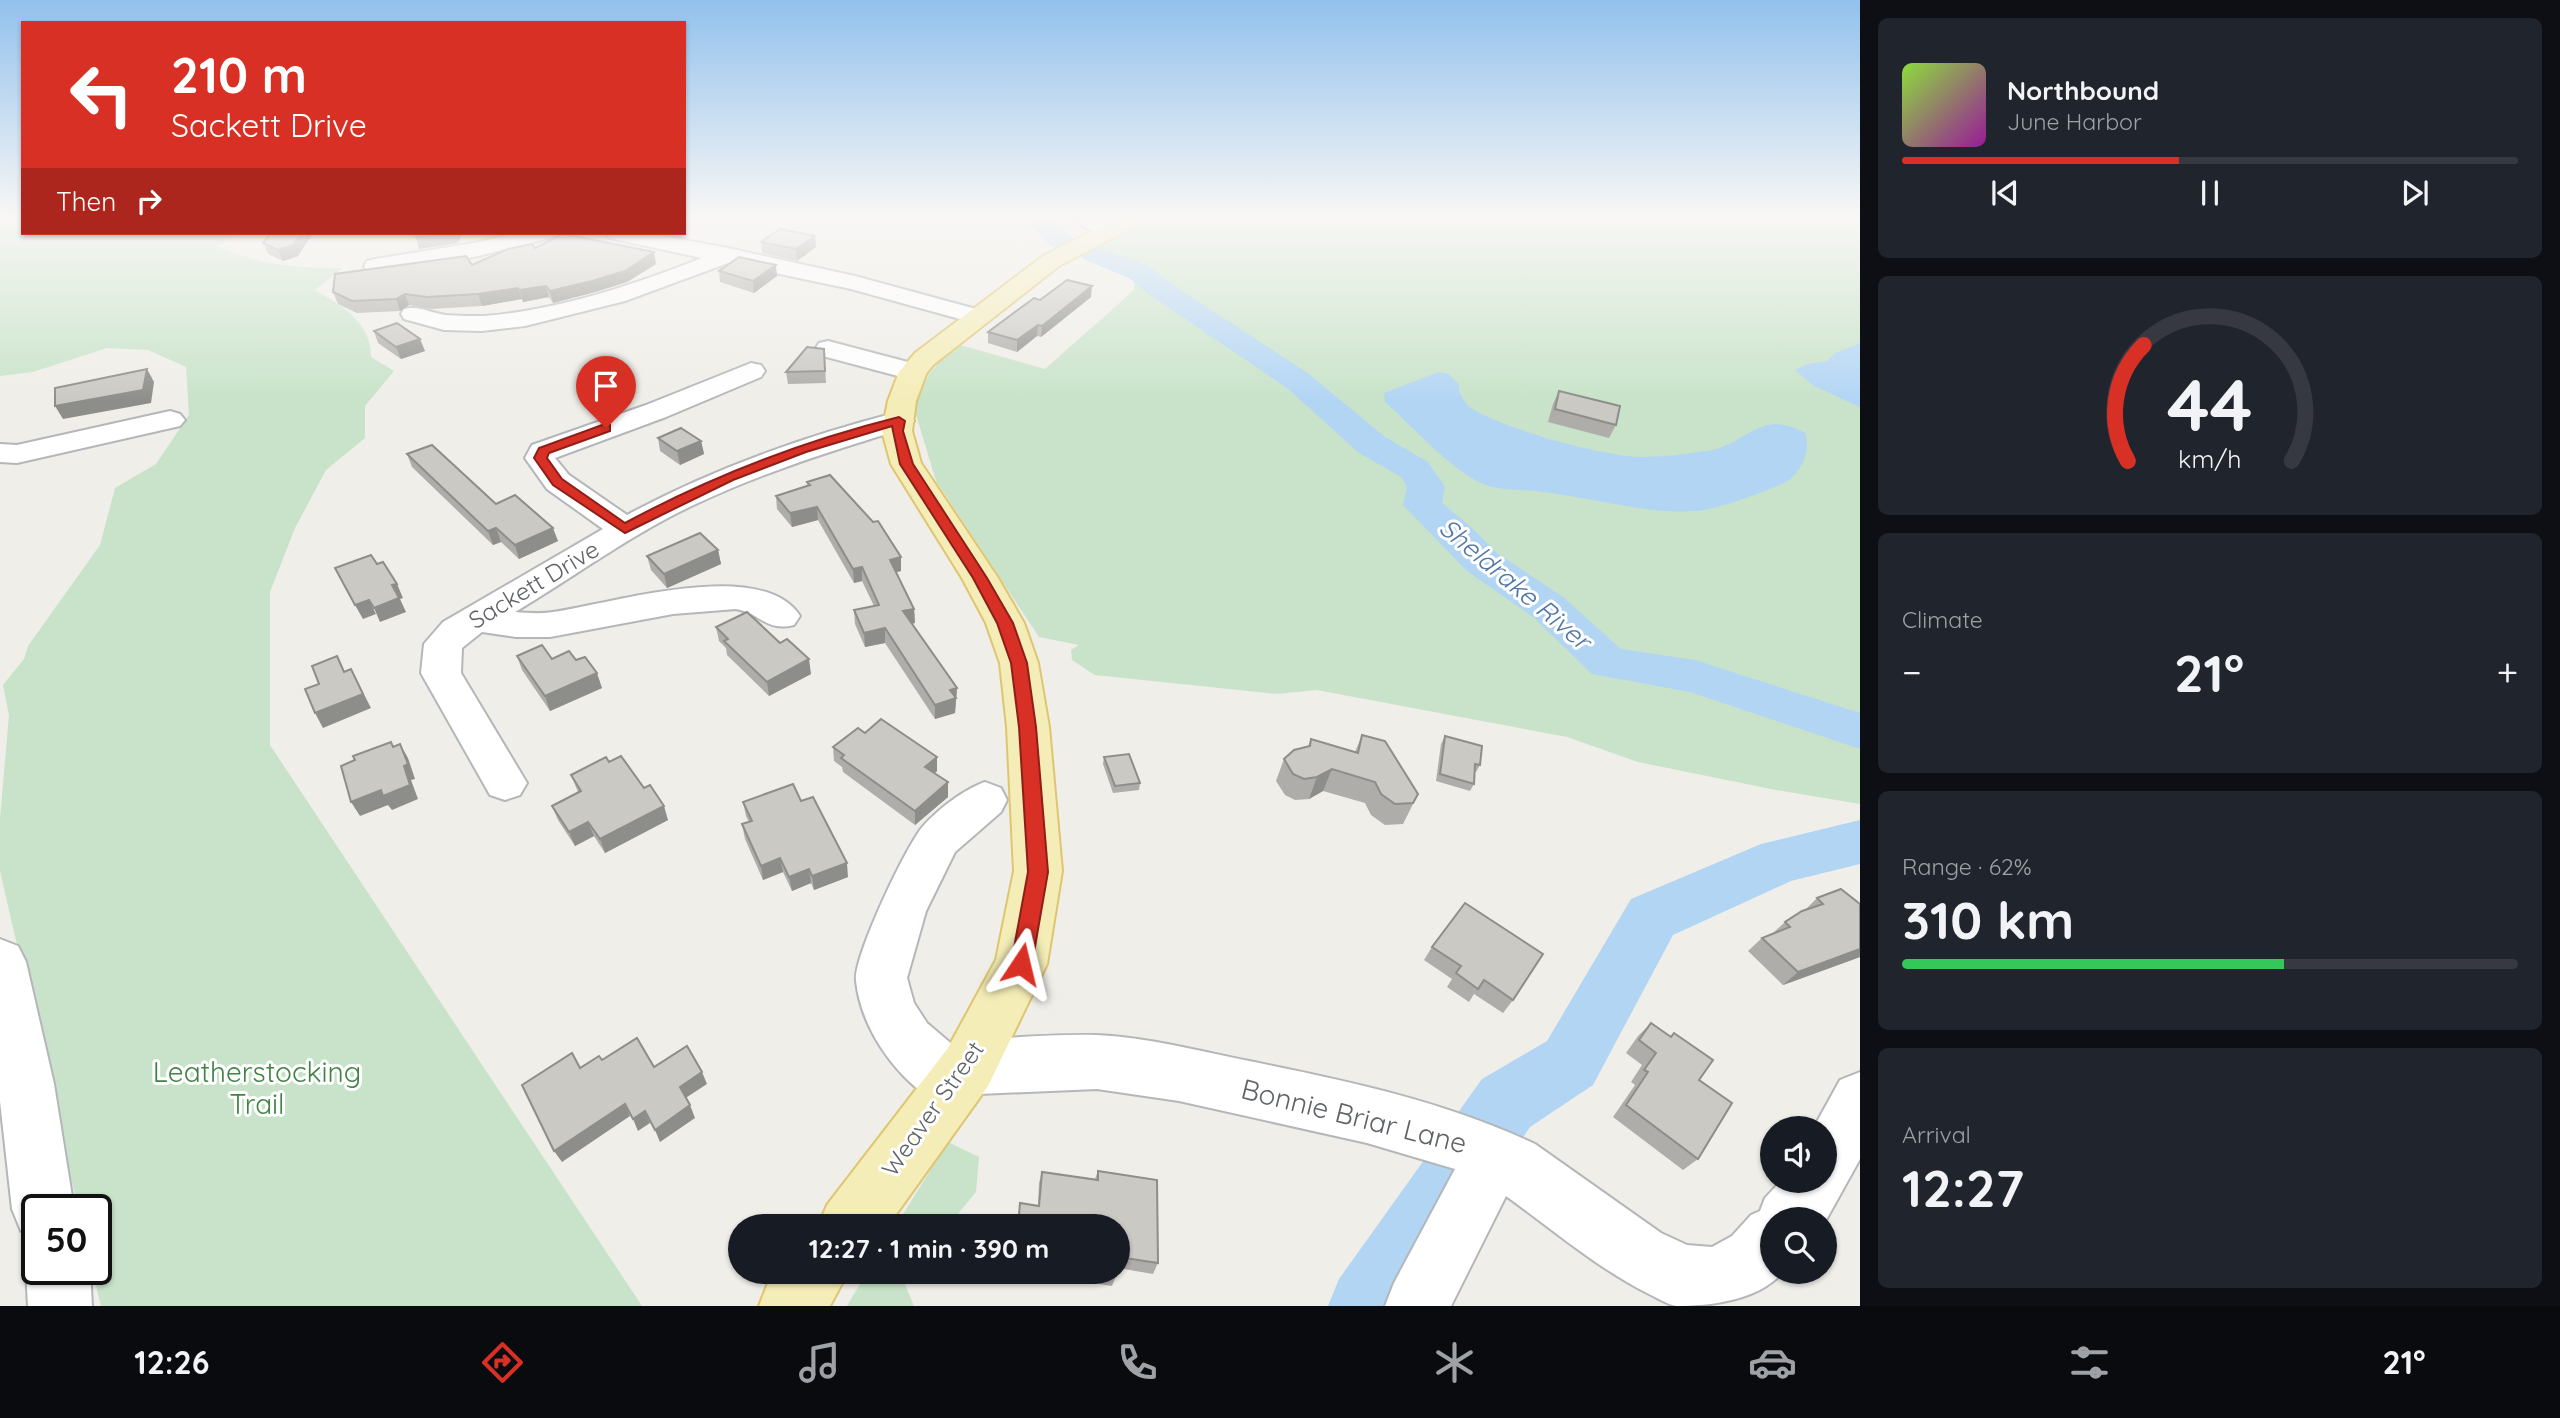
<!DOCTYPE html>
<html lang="en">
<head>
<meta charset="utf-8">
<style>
  :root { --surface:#171b24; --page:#20242c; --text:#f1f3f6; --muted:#9ea1a6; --line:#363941; --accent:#d93025 }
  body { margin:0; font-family:Quicksand,sans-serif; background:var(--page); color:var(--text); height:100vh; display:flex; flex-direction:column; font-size:26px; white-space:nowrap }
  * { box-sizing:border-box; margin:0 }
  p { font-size:23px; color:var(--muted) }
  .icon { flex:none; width:38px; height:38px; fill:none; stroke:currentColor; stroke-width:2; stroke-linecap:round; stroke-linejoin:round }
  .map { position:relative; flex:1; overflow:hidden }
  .panel { display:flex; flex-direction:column; gap:18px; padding:18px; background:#0d0f14; width:700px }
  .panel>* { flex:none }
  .top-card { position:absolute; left:21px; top:21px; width:665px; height:214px; border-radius:0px; box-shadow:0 2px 5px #0004; background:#d93025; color:#fff; overflow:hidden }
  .fabs { position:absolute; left:1760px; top:1116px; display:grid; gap:14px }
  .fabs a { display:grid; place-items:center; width:77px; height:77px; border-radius:50%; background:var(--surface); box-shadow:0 2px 5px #0004; font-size:35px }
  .speed { position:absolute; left:21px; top:1194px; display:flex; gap:14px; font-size:35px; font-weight:700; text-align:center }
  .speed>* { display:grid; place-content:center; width:91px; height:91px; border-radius:50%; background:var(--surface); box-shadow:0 2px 5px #0004; line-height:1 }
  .speed .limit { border:4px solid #111; border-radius:10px; background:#fff; color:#111 }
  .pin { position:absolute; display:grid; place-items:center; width:60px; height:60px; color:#fff; margin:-72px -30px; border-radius:50% 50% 50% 0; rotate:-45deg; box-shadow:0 0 7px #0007 }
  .pin .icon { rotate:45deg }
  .me { position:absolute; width:77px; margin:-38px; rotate:10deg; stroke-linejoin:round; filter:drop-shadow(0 0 5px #0008) }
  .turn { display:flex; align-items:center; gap:24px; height:147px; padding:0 35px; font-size:32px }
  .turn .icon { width:91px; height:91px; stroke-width:2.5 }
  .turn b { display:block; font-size:49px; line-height:60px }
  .then { display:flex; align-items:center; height:66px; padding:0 35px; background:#0003; gap:14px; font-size:26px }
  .big { font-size:52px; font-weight:700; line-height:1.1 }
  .panel .card { flex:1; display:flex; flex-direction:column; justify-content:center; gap:10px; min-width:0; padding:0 24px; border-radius:10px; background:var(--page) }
  .panel .dial { align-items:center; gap:0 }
  .dial svg { height:182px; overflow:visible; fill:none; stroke:var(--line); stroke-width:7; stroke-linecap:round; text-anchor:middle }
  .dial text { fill:var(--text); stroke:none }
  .song { display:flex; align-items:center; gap:21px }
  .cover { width:84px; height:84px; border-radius:10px; background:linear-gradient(135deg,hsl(90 70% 55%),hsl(300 70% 35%)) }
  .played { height:7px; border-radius:4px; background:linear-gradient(90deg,var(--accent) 45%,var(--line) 45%) }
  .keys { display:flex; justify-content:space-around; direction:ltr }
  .heat { display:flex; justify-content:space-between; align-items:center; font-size:38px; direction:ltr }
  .charge { height:10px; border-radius:5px; background:linear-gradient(90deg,#34c759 62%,var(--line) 0) }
  .trip { position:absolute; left:728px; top:1214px; width:402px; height:70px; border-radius:35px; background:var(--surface); box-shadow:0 2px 5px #0004; font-weight:700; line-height:70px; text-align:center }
  .tab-bar { display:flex; height:112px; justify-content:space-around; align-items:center; background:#090b0e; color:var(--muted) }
  .tab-bar .icon { width:49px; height:49px }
  .tab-bar .active { color:var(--accent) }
  .tab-bar b { font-size:32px; color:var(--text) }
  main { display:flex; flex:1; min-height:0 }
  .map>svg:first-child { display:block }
  .green { fill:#c8e3c9 }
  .water { fill:#b2d5f4 }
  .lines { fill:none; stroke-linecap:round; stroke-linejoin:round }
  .river { fill:#b2d5f4; fill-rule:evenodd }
  .minor-casing { stroke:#b4b7ba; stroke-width:4 }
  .major-casing { stroke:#e0c570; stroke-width:4 }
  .minor { fill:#fff; fill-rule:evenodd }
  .major { fill:#f5edb7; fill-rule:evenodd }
  .wall { fill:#aeada9 }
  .shaded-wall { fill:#8d8d89 }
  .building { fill:#cac9c4; stroke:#8d8d89; stroke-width:2 }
  .route { fill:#d93025; stroke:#8d1f18; stroke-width:2 }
  .labels { text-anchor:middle; stroke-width:6; stroke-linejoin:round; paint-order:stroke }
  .street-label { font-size:24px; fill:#5f6266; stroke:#fff }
  .water-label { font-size:26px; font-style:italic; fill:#5076a5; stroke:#fff }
  .near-park-label { font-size:28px; fill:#428247; stroke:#fff }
  .near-street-label { font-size:28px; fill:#5f6266; stroke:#fff }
</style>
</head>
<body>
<main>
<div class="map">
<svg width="1860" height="1306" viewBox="0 0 1860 1306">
  <rect width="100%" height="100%" fill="#efeee8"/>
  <g class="green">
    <path d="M1159,219H1860V804L1776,790L1638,762L1567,737L1317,690L1277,694L1095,675L1072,660L1071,650L1079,645L1039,637L936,481L911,398L953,343L1045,369L1134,290L1135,276L1081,254Z"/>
    <path d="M23,227V233L53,234L243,233L216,246C260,265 295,268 343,268L315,290C341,305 372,323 371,357L394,371L365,406V438L326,470L295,528L270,592V745L642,1306H101L92,1269H96V1209H78L0,871V819L9,715L3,685L24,659L28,646L100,545L115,488L156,464L189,415L186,367L148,350L107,348L33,372L0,376V228Z"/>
    <path d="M948,1142L979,1157L976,1192L947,1227H895Z"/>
    <path d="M867,1272H909L903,1279L914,1306H847Z"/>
  </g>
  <g class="water">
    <path d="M1860,343V407L1814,386L1795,370L1808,364L1827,361L1835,353Z"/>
    <path d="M1439,372L1448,374L1459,384V391C1462,397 1466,405 1471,408C1506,430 1600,455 1641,457C1662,457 1685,454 1706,451C1746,446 1760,407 1805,433C1811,450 1803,468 1789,480C1783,486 1716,509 1704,510C1650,517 1589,496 1535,491C1516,489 1501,491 1483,484C1452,471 1411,425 1385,402L1384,393Z"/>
  </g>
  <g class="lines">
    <g class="river">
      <path d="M1027,219H1054L1081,246L1077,252C1057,257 1038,235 1027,219Z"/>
      <path d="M1092,245L1149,266L1167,281L1309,374L1385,437L1428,462L1445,487L1442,503L1471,527L1497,553L1563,597L1621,649L1695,660L1860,713V749L1690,692L1592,674L1533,617L1467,571L1403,505L1407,487L1401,477L1359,453L1287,388L1147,293L1129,278L1083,259L1079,253L1083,247Z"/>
      <path d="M1860,820V864L1791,881L1673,935L1593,1085L1530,1127L1411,1306H1328L1339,1279L1482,1079L1547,1041L1631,899L1761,844Z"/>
    </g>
    <g class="minor-casing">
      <g id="minor">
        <path d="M1105,219L1120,224L1123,229L1120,234C1107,237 1084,230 1077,220Z"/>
        <path d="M518,233H554L551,238L474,257L375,273L367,271L364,266L367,261L375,259L474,243Z"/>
        <path d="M606,233H647L728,248L855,276L987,312L990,317L987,322L978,324L851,289L728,263L625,301L525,326L482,331L444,330L404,319L401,314L404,309C419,305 431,313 446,315C458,316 472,316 484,316C559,310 633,285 702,258L609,238Z"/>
        <path d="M828,341L923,366L927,372L923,378L913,380L819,355L815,349L819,343Z"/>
        <path d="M751,363L761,365L765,371L761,377L666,417L555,458L569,475L627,515C712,469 805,436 899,412L909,415L914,421L909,427C838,449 766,471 698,503C636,531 574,577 515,612C527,613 540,614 553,612C611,604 762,556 800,616L794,625C766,632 760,613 736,609L673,614L550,637H516L482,632L462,648L461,673L527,783L520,795L505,800L490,795L421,673L424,644L443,622L603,529L547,489L525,458L532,445L646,405Z"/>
        <path d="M170,411L180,414L185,420L180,426L17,463L0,462V444L17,445Z"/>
        <path d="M985,782L1001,788L1007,800L1001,812L955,852L926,911L907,978L914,1003L927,1023L954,1046L968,1040C1010,1038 1054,1034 1096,1035C1147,1037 1199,1051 1249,1061C1347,1081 1444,1101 1535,1144L1661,1233L1687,1245L1712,1247L1732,1236L1751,1215L1760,1211L1765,1198L1781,1181H1825V1129H1813L1840,1080L1860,1072V1159L1825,1222V1220H1773V1272H1783C1759,1300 1712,1306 1676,1306C1666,1304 1656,1297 1647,1293C1596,1267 1552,1229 1506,1196L1451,1306H1385L1394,1283L1455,1169L1367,1143L1179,1101L1097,1089L979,1094L975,1104L955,1112C905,1091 862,1035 856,981C853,958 907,843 924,825C940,808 963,790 985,782Z"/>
        <path d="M0,939L18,946L26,962L54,1084L74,1209H37V1237L21,1231L12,1209L0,1101Z"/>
        <path d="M37,1246V1269H90L92,1306H28L26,1269Z"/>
      </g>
    </g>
    <g class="major-casing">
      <g id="major">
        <path d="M1116,219H1144L1141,223L1059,266L933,365L926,374L916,401L912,431L921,463L998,578L1024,623L1038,663L1049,727L1062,871L1047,964L988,1086L887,1227H818L827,1205L948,1048L996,960L1014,871L1007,727L1000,663L986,623L962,578L891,464L882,431L888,401L899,372L915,353L1043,256Z"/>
        <path d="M776,1272H848L830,1306H759L768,1283Z"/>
      </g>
    </g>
    <use href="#minor" class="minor"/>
    <use href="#major" class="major"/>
  </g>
  <g class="wall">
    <path d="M312,235L298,256L283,261L268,254L263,243Z"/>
    <path d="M761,242L816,247L797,261L762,253Z"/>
    <path d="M535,248L656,264L627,282L595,292L553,303L549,297L523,302L522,299L482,306L431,309L409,305L400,311L357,313L338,304L333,292L472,265Z"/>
    <path d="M719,271L777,276L754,293L720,282Z"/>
    <path d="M1091,297L1041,337L1037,336L1017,352L988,343V332L1040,300Z"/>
    <path d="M374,331L425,351L401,359L378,343Z"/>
    <path d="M824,349L826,383L788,384L786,372Z"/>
    <path d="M1559,391L1616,425L1609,438L1548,422L1553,404Z"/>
    <path d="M658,438L701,441L704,454L680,465L660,451Z"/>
    <path d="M407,454L496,504L558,541L519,559L501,542L493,545L412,467Z"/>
    <path d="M807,482L901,557V571L896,572L914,609L915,623L912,624L957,688L955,713L935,719L885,643L865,647L855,624L854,610L874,606L862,581L854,583L818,520L792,527L777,509L776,496L807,486Z"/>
    <path d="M718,550L721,564L667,588L651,570L647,556Z"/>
    <path d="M716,627L780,643L811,674L769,696L727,655L726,648L719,641Z"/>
    <path d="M517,656L576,660L602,688L550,711L522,670Z"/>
    <path d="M865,733L937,771L935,773L948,782V797L915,825L843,772L842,767L834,761L833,747Z"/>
    <path d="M1362,735L1418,794L1403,824L1385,825L1371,815L1365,803L1323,791L1309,799L1295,800L1285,795L1276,781L1284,759L1308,746L1311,739L1355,752Z"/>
    <path d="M1445,736L1480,765L1476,772H1475L1474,784L1470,791L1436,781L1441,744Z"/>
    <path d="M1104,757L1140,783L1139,790L1113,793L1103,764Z"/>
    <path d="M609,762L644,788L668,820L605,853L594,836L575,846L558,820L552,806L578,792L571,775Z"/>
    <path d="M801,801L848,877L814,890L811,883L792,891L783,872L763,880L745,839L742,824L749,822L746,816L743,802Z"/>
    <path d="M1817,898L1860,904V957L1783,985L1748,951L1762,938L1773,933L1785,922L1805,910Z"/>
    <path d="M1432,947L1513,1000L1503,1013L1474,994L1469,1002L1447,987L1452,979L1424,960Z"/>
    <path d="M1651,1023L1670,1036L1674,1033L1699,1080L1698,1159L1683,1170L1613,1117L1635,1085L1631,1082L1642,1065L1626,1053L1638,1036Z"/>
    <path d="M1098,1171L1158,1263L1153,1274L1118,1268V1227H1017L1020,1203L1038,1206L1039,1183L1042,1172L1095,1179Z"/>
    <path d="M1079,1272H1116V1276L1112,1286L1079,1281Z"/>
  </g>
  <g class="shaded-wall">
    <path d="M302,233H311L312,235L298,256L283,261L278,250Z"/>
    <path d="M448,233H463L458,243L419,249L416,237Z"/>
    <path d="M815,236L816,247L797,261L796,249Z"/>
    <path d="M654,252L656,264L627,282L595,292L553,303L550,291Z"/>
    <path d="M776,265L777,276L754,293L753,281Z"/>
    <path d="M546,286L549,297L523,302L519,290Z"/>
    <path d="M1092,286L1091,297L1041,337L1042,326Z"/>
    <path d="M518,288L522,299L482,306L478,294Z"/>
    <path d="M405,294L409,305L400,311L396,299Z"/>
    <path d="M1038,325L1037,336L1017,352V340Z"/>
    <path d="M420,339L425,351L401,359L396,347Z"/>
    <path d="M147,369L154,382L151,403L63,419L55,406Z"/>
    <path d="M701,441L704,454L680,465L677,451Z"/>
    <path d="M817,507L818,520L792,527L790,513Z"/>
    <path d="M496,528L501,542L493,545L488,531Z"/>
    <path d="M553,528L558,541L519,559L515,545Z"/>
    <path d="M718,550L721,564L667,588L664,574Z"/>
    <path d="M901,557V571L890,574V560Z"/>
    <path d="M862,567V581L854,583L853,569Z"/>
    <path d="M397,584L403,598L400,599L406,612L380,622L374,608L392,585Z"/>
    <path d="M369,600L376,614L363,619L355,605Z"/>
    <path d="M914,609L915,623L903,625V611Z"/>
    <path d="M885,628V643L865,647L864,633Z"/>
    <path d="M809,659L811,674L769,696L767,682Z"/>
    <path d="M351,669L371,708L323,728L315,713Z"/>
    <path d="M597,673L602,688L550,711L545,696Z"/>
    <path d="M957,688L955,713L935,719V705L950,690Z"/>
    <path d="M400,744L408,758L415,779L411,780L418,799L392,810L388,805L360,816L351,802L404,766Z"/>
    <path d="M937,757V771L925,781V767Z"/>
    <path d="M1332,769L1323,791L1309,799L1317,777Z"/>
    <path d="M948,782V797L915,825V811Z"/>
    <path d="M664,806L668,820L605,853L600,839Z"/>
    <path d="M588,822L594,836L575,846L569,832Z"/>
    <path d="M780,858L783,872L763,880L761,866Z"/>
    <path d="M847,863L848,877L814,890L812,876Z"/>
    <path d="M809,869L811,883L792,891L789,877Z"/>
    <path d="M1860,949V957L1783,985L1798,972Z"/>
    <path d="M702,1072L707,1084L684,1099L680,1087Z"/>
    <path d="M625,1104L630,1116L562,1162L554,1151Z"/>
    <path d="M690,1105L695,1118L660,1142L655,1130Z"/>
    <path d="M645,1111L650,1123L638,1131L633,1119Z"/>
  </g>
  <g class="building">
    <path d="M780,229L815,236L796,249L761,242Z"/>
    <path d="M271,233H302L293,245L278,250L263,243Z"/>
    <path d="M419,233H448L416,237Z"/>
    <path d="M563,234L654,252L625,271L592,281L550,291L546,286L519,290L518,288L478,294L427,297L405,294L396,299L352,301L333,292L335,274L466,256L472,265L508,249L532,244L535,248Z"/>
    <path d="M739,257L776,265L753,281L719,271Z"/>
    <path d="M1067,280L1092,286L1042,326L1038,325L1017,340L988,332L1034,298L1040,300Z"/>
    <path d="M397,323L420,339L396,347L374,331Z"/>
    <path d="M807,347L824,349L825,371L786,372Z"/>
    <path d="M147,369L143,390L55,406V388Z"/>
    <path d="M1559,391L1620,406L1616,425L1555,409Z"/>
    <path d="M681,428L701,441L677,451L658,438Z"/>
    <path d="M432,445L496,504L515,495L553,528L515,545L496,528L488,531L407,454Z"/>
    <path d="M830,475L873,522L878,521L901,557L890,560L914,609L903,611L957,688L950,690L956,698L935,705L885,628L864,633L854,610L879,605L862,567L853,569L817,507L790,513L776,496L810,485L807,482Z"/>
    <path d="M700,533L718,550L664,574L647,556Z"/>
    <path d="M371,555L377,564L383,562L397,584L392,585L399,598L374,608L369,600L355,605L335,568Z"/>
    <path d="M747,612L780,643L787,639L809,659L767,682L724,641L728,639L716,627Z"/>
    <path d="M542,645L552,659L569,651L576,660L585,657L597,673L545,696L517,656Z"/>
    <path d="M337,656L344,672L351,669L363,694L315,713L305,689L319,684L312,666Z"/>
    <path d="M881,719L937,757L925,767L948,782L915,811L841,758L844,755L833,747L858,728L865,733Z"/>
    <path d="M1362,735L1385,741L1418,794L1413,803L1395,804L1381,794L1375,782L1332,769L1317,777L1304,779L1293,774L1284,759L1294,750L1310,746L1311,739L1358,753Z"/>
    <path d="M1445,736L1482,746L1480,765L1475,764L1474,784L1440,774Z"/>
    <path d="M391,742L393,747L400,744L408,764L404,766L410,785L383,796L381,790L351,802L341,766L355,760L353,756Z"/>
    <path d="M1129,754L1140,783L1115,786L1104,757Z"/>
    <path d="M621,756L644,788L650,785L664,806L600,839L588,822L569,832L552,806L581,791L571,775L606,757L609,762Z"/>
    <path d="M793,784L801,801L813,797L847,863L812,876L809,869L789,877L780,858L761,866L742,824L752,821L743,802Z"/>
    <path d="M1841,889L1860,904V949L1798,972L1762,938L1790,927L1785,922L1802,911L1823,904L1817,898Z"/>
    <path d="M1465,903L1543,954L1513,1000L1484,980L1478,989L1456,973L1461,966L1432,947Z"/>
    <path d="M1651,1023L1671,1037L1674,1033L1713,1060L1699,1080L1732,1103L1698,1159L1626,1105L1648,1072L1644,1070L1656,1053L1639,1040Z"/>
    <path d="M637,1038L654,1067L687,1046L702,1072L680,1087L690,1105L655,1130L645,1111L633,1119L625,1104L554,1151L522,1085L572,1053L580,1068L599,1056L602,1060Z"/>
    <path d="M1098,1171L1157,1180L1158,1263L1118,1257V1227H1018L1020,1203L1039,1206L1042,1172L1098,1180Z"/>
    <path d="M1094,1272H1116V1276Z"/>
  </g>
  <linearGradient id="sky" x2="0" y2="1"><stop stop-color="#92c1ed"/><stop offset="0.54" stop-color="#f8f7f5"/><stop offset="1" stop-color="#f8f7f5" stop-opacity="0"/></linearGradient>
  <rect width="1860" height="402" fill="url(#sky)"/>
  <path class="route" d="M899,417L905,421L903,431L913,464L987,578L1013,623L1027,663L1036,727L1048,872L1032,964L1029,971L1021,974L1014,971L1011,964L1028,872L1019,727L1011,663L997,623L973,578L900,464L892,426L806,452L733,480L625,533L553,485L534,458L539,448L602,425H610V431L549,453L547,458L562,479L625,523C712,476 803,441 899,417Z"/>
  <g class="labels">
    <g class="street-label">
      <text transform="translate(534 585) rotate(-31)" y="8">Sackett Drive</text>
      <text transform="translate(933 1109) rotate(-55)" y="8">Weaver Street</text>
    </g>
    <g class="water-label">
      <text transform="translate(1515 584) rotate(40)" y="9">Sheldrake River</text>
    </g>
    <g class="near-park-label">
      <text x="257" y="1082">Leatherstocking<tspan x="257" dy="32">Trail</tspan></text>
    </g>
    <g class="near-street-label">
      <text transform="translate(1354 1116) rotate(14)" y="10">Bonnie Briar Lane</text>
    </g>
  </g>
</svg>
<div class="fabs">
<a><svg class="icon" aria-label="sound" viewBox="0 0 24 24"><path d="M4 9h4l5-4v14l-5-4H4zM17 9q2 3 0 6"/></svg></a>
<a><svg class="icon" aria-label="search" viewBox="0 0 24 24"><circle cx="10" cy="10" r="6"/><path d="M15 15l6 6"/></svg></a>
</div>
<div class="speed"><div class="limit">50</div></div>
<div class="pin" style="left:606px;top:428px;background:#d93025"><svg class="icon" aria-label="arrive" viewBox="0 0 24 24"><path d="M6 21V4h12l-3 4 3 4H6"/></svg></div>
<svg class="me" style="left:1021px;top:964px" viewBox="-20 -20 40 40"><path d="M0-17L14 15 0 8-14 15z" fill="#d93025" stroke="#fff" stroke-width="4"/></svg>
<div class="trip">12:27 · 1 min · 390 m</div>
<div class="top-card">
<div class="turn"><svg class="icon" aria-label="left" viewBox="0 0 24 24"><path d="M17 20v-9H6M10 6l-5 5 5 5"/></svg><div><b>210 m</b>Sackett Drive</div></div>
<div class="then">Then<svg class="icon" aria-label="right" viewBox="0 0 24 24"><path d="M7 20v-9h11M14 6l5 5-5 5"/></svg></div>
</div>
</div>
<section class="panel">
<div class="card">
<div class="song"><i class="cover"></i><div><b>Northbound</b><p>June Harbor</p></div></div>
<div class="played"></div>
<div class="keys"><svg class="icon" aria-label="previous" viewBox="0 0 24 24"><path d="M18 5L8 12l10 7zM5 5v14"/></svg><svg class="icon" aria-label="pause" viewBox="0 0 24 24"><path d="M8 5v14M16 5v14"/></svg><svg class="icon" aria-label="next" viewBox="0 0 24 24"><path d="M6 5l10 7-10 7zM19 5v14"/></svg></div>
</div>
<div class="card dial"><svg viewBox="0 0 100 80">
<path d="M14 69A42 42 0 1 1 86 69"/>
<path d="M14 69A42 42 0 0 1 21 18" stroke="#d93025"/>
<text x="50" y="56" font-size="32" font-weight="700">44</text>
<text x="50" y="72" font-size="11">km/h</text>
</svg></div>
<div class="card"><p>Climate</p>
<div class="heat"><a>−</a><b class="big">21°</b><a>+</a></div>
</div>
<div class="card"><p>Range · 62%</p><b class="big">310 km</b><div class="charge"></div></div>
<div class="card"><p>Arrival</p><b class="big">12:27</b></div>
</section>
</main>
<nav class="tab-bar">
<b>12:26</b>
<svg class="icon active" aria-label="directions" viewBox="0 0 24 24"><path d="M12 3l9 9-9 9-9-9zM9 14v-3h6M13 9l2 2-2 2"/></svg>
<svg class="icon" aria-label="music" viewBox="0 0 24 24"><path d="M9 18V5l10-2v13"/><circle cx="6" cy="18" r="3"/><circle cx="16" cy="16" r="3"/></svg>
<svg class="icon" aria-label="phone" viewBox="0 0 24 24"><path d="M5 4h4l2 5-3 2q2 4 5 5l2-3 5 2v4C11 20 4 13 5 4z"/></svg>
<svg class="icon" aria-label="climate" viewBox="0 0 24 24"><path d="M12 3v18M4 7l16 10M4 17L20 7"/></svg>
<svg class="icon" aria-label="car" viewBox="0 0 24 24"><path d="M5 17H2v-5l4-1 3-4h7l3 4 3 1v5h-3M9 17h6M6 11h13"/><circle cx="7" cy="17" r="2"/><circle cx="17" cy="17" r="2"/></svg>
<svg class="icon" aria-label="filters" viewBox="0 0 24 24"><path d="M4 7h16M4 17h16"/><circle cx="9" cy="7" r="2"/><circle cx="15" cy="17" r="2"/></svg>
<b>21°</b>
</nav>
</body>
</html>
